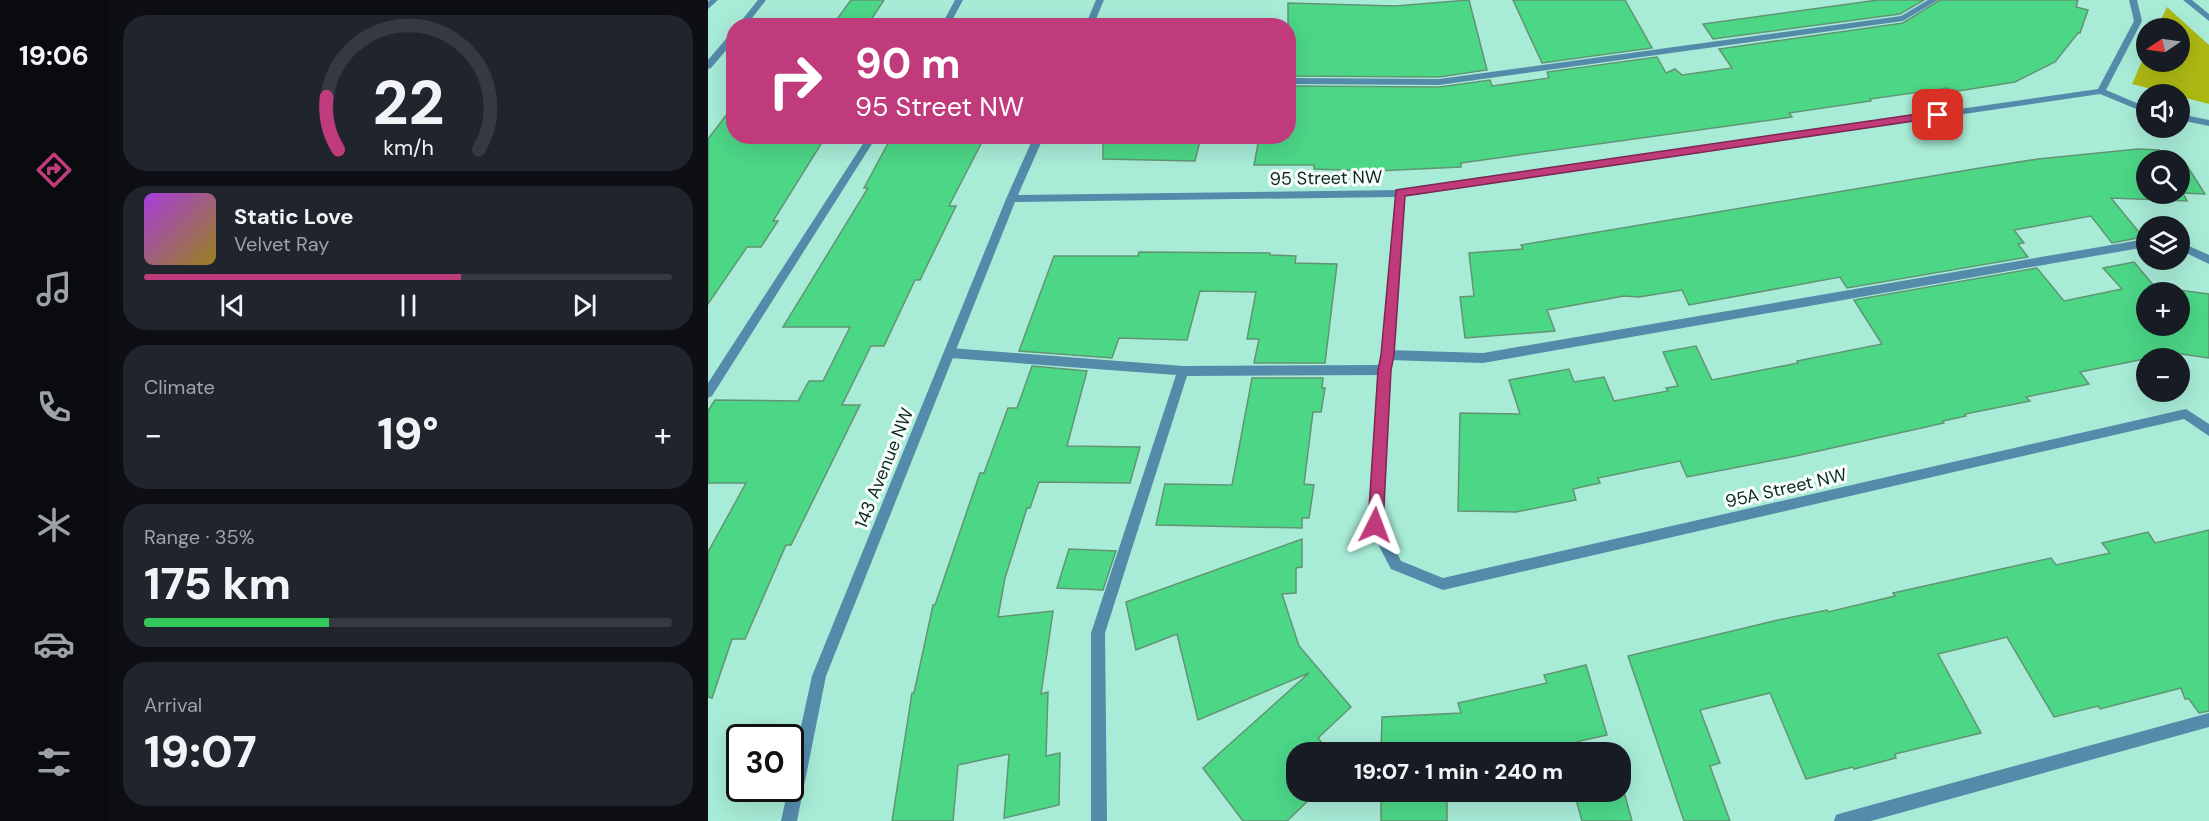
<!DOCTYPE html>
<html lang="en">
<head>
<meta charset="utf-8">
<style>
  :root { --surface:#171b24; --page:#20242c; --text:#f1f3f6; --muted:#9ea1a6; --line:#363941; --accent:#c03b7c }
  body { margin:0; font-family:"DM Sans",sans-serif; background:var(--page); color:var(--text); height:100vh; display:flex; flex-direction:column; font-size:22px; white-space:nowrap }
  * { box-sizing:border-box; margin:0 }
  p { font-size:20px; color:var(--muted) }
  .icon { flex:none; width:33px; height:33px; fill:none; stroke:currentColor; stroke-width:2; stroke-linecap:round; stroke-linejoin:round }
  .map { position:relative; flex:1; overflow:hidden }
  .panel { display:flex; flex-direction:column; gap:15px; padding:15px; background:#0d0f14; width:600px }
  .panel>* { flex:none }
  .top-card { position:absolute; left:18px; top:18px; width:570px; height:126px; border-radius:24px; box-shadow:0 6px 24px #0002; background:#c03b7c; color:#fff; overflow:hidden }
  .needle { width:39px; rotate:257deg }
  .buttons { position:absolute; left:1428px; top:18px; display:grid; gap:12px }
  .buttons a { display:grid; place-items:center; width:54px; height:54px; border-radius:50%; background:var(--surface); box-shadow:0 6px 24px #0002; font-size:30px }
  .speed { position:absolute; left:18px; top:724px; display:flex; gap:12px; font-size:30px; font-weight:700; text-align:center }
  .speed>* { display:grid; place-content:center; width:78px; height:78px; border-radius:50%; background:var(--surface); box-shadow:0 6px 24px #0002; line-height:1 }
  .speed .limit { border:3px solid #111; border-radius:9px; background:#fff; color:#111 }
  .pin { position:absolute; display:grid; place-items:center; width:51px; height:51px; color:#fff; margin:-26px; border-radius:12px; box-shadow:0 3px 9px #0006 }
  .me { position:absolute; width:66px; margin:-33px; rotate:3deg; stroke-linejoin:round; filter:drop-shadow(0 0 4px #0008) }
  .turn { display:flex; align-items:center; gap:21px; height:126px; padding:0 30px; font-size:27px }
  .turn .icon { width:78px; height:78px; stroke-width:2.5 }
  .turn b { display:block; font-size:42px; line-height:51px }
  .big { font-size:45px; font-weight:800; line-height:1.1 }
  .panel .tile { flex:1; display:flex; flex-direction:column; justify-content:center; gap:9px; min-width:0; padding:0 21px; border-radius:24px; background:var(--page) }
  .panel .dial { align-items:center; gap:0 }
  .dial svg { height:156px; overflow:visible; fill:none; stroke:var(--line); stroke-width:7; stroke-linecap:round; text-anchor:middle }
  .dial text { fill:var(--text); stroke:none }
  .song { display:flex; align-items:center; gap:18px }
  .cover { width:72px; height:72px; border-radius:9px; background:linear-gradient(135deg,hsl(280 70% 55%),hsl(50 70% 35%)) }
  .played { height:6px; border-radius:3px; background:linear-gradient(90deg,var(--accent) 60%,var(--line) 60%) }
  .keys { display:flex; justify-content:space-around; direction:ltr }
  .heat { display:flex; justify-content:space-between; align-items:center; font-size:33px; direction:ltr }
  .charge { height:9px; border-radius:4px; background:linear-gradient(90deg,#34c759 35%,var(--line) 0) }
  .trip { position:absolute; left:578px; top:742px; width:345px; height:60px; border-radius:24px; background:var(--surface); box-shadow:0 6px 24px #0002; font-weight:800; line-height:60px; text-align:center }
  main { display:flex; flex:1; min-height:0 }
  .tab-bar { display:flex; flex-direction:column; width:108px; justify-content:space-around; align-items:center; background:#090b0e; color:var(--muted) }
  .tab-bar .icon { width:42px; height:42px }
  .tab-bar .active { color:var(--accent) }
  .tab-bar b { font-size:27px; color:var(--text) }
  .map>svg:first-child { display:block }
  .forest { fill:#adb913 }
  .building { fill:#4cd787; stroke:#629473; stroke-width:1.5; fill-rule:evenodd }
  .lines { fill:none; stroke-linecap:round; stroke-linejoin:round }
  .service { fill:#558baa; fill-rule:evenodd }
  .minor { fill:#558baa; fill-rule:evenodd }
  .tertiary { fill:#558baa; fill-rule:evenodd }
  .route { fill:#c03b7c; stroke:#7d2651; stroke-width:1.5 }
  .labels { text-anchor:middle; stroke-width:6; stroke-linejoin:round; paint-order:stroke }
  .street-label { font-size:18px; fill:#0d2922; stroke:#f8fefc }
</style>
</head>
<body>
<main>
<nav class="tab-bar">
<b>19:06</b>
<svg class="icon active" aria-label="directions" viewBox="0 0 24 24"><path d="M12 3l9 9-9 9-9-9zM9 14v-3h6M13 9l2 2-2 2"/></svg>
<svg class="icon" aria-label="music" viewBox="0 0 24 24"><path d="M9 18V5l10-2v13"/><circle cx="6" cy="18" r="3"/><circle cx="16" cy="16" r="3"/></svg>
<svg class="icon" aria-label="phone" viewBox="0 0 24 24"><path d="M5 4h4l2 5-3 2q2 4 5 5l2-3 5 2v4C11 20 4 13 5 4z"/></svg>
<svg class="icon" aria-label="climate" viewBox="0 0 24 24"><path d="M12 3v18M4 7l16 10M4 17L20 7"/></svg>
<svg class="icon" aria-label="car" viewBox="0 0 24 24"><path d="M5 17H2v-5l4-1 3-4h7l3 4 3 1v5h-3M9 17h6M6 11h13"/><circle cx="7" cy="17" r="2"/><circle cx="17" cy="17" r="2"/></svg>
<svg class="icon" aria-label="filters" viewBox="0 0 24 24"><path d="M4 7h16M4 17h16"/><circle cx="9" cy="7" r="2"/><circle cx="15" cy="17" r="2"/></svg>
</nav>
<section class="panel">
<div class="tile dial"><svg viewBox="0 0 100 80">
<path d="M14 69A42 42 0 1 1 86 69"/>
<path d="M14 69A42 42 0 0 1 8 42" stroke="#c03b7c"/>
<text x="50" y="56" font-size="32" font-weight="700">22</text>
<text x="50" y="72" font-size="11">km/h</text>
</svg></div>
<div class="tile">
<div class="song"><i class="cover"></i><div><b>Static Love</b><p>Velvet Ray</p></div></div>
<div class="played"></div>
<div class="keys"><svg class="icon" aria-label="previous" viewBox="0 0 24 24"><path d="M18 5L8 12l10 7zM5 5v14"/></svg><svg class="icon" aria-label="pause" viewBox="0 0 24 24"><path d="M8 5v14M16 5v14"/></svg><svg class="icon" aria-label="next" viewBox="0 0 24 24"><path d="M6 5l10 7-10 7zM19 5v14"/></svg></div>
</div>
<div class="tile"><p>Climate</p>
<div class="heat"><a>−</a><b class="big">19°</b><a>+</a></div>
</div>
<div class="tile"><p>Range · 35%</p><b class="big">175 km</b><div class="charge"></div></div>
<div class="tile"><p>Arrival</p><b class="big">19:07</b></div>
</section>
<div class="map">
<svg width="1501" height="821" viewBox="0 0 1501 821">
  <rect width="100%" height="100%" fill="#a8ecd8"/>
  <path class="forest" d="M1459,7L1501,45V104L1424,84L1438,52V62H1472V28H1449Z"/>
  <g class="building">
    <path d="M143,0H176L159,26H124Z"/>
    <path d="M761,0L779,70L731,77L580,76V3L687,6Z"/>
    <path d="M805,0H917L944,48L834,63Z"/>
    <path d="M1170,0H1216L1192,14L1005,39L995,24Z"/>
    <path d="M1232,0H1370L1368,7L1380,10L1372,33H1370L1347,62L1307,82L1244,92L1240,88L1162,99L1163,101L1081,113L1084,117L753,163V167L668,171L606,169V165H546L551,138H580V86L731,87L782,80L784,86L841,78L839,72L949,57L958,73L967,69L974,75L1024,68L1011,49L1195,23Z"/>
    <path d="M26,105V136H118L65,221H70L53,247H39L0,304V139Z"/>
    <path d="M184,136H277L241,206H248L212,280H207L176,346H163L134,405H152L83,545H78L37,639H24L4,698L0,697V552L38,483H0V411L7,400L90,401L101,381H115L142,327H75L160,188H156Z"/>
    <path d="M395,136H457L493,137L487,161L395,159Z"/>
    <path d="M1430,149L1451,150L1457,160H1466H1438V194H1472V161H1476L1497,194L1475,193L1479,201L1403,198L1435,237L1404,243L1383,216L1306,230L1316,243L1310,244L1320,257L1139,288L1132,277L981,305L974,290L931,297L916,296L839,310L847,331L757,338L752,297L766,296L761,253L815,249L813,245L1272,168L1330,159Z"/>
    <path d="M431,252L562,253V255L588,256L587,263L629,264L617,363H546L551,339H539L548,292L492,291L479,340L411,338L404,358L311,351L346,256H430Z"/>
    <path d="M1426,262L1447,287L1501,294V358L1466,353L1372,372L1381,384L1318,397L1322,401L1257,414L1258,416L1235,421L1236,423L1088,456L979,477L972,461L890,478L892,483L865,489L868,500L808,512L750,511L752,413L812,414L801,380L861,369L866,382L896,377L906,401L960,391L958,388L970,386L955,352L988,346L1004,380L1090,363L1089,361L1174,344L1146,300L1329,268L1356,301L1414,289L1395,268ZM1438,292H1472V326H1438Z"/>
    <path d="M324,366L379,371L359,446L432,447L422,483L331,482L322,508H319L297,578L290,617L345,611L333,694L340,692L338,756L352,753L351,805L296,818L301,754L250,765L245,821H184L204,693H206L225,605H227L272,473H276L300,408H309Z"/>
    <path d="M544,378H615L614,388H617L613,412H605L596,484L606,485L601,518H594V528L448,525L457,484L524,485Z"/>
    <path d="M1501,530V711L1491,713L1481,699H1477L1473,688L1392,709L1390,706L1346,717L1299,637L1230,654L1273,733L1187,754L1188,758L1146,769L1145,767L1098,779L1062,693L992,710L1012,763L1002,766L1022,821H976L920,656L1070,620L1119,610L1120,612L1187,596L1185,593L1343,558L1348,565L1402,553L1394,543L1440,532L1447,543Z"/>
    <path d="M594,539V567L588,568V593L574,594L591,646L643,707L610,738L622,753H588V792H609L579,821H535L495,768L601,673L490,720L469,634L428,650L418,602Z"/>
    <path d="M361,549L408,551L395,590L349,588Z"/>
    <path d="M878,665L899,735L846,747L848,753H673L674,717L753,713L750,703L839,683L836,675Z"/>
    <rect x="673" y="792" width="66" height="29"/>
    <path d="M866,792H916L924,821H874Z"/>
  </g>
  <g class="lines">
    <g class="service">
      <path d="M247,0H255L241,26H233Z"/>
      <path d="M1220,0H1230L1195,21L731,85L580,84V78L731,79L1193,16Z"/>
      <path d="M160,136H169L4,396L0,398V383Z"/>
      <path d="M1438,239V247L775,363L680,360L674,355L680,350L775,353Z"/>
      <path d="M1472,242L1501,255V264L1472,250Z"/>
      <path d="M242,348L475,366L676,365L680,367L682,370L680,373L676,375L479,376L397,633L399,821H383V633L468,375L242,358L236,353Z"/>
      <path d="M1501,713V727L1163,821H1126L1128,815L1134,813Z"/>
    </g>
    <g class="minor">
      <path d="M388,0H396L385,26H377Z"/>
      <path d="M1421,0H1429L1434,21L1398,90L1438,107V113L1392,94L697,196L686,355L682,370L674,524L693,561L735,578L1478,409L1501,424V436L1476,419L735,590L683,569L660,525L670,370L674,355L687,197L307,202L118,676L89,821H73L80,789H82V777L104,676L298,199L326,136H336L310,195L692,190L1390,89L1426,21Z"/>
      <path d="M1475,0H1484L1501,14V21Z"/>
      <path d="M1472,114L1501,120V126L1472,120Z"/>
    </g>
    <g class="tertiary">
      <path d="M2,0H10L0,9V2Z"/>
      <path d="M50,0H58L38,26H29Z"/>
      <path d="M23,33H26V41L3,68L0,69V60Z"/>
    </g>
  </g>
  <path class="route" d="M1230,111L1235,115L1233,117L697,196L686,355L683,370L675,525L673,530L667,532L662,530L660,525L670,370L673,355L688,190Z"/>
  <g class="labels">
    <g class="street-label">
      <text transform="translate(618 178) rotate(-1)" y="6">95 Street NW</text>
      <text transform="translate(176 468) rotate(-68)" y="6">143 Avenue NW</text>
      <text transform="translate(1078 488) rotate(-13)" y="6">95A Street NW</text>
    </g>
  </g>
</svg>
<div class="buttons">
<a><svg class="needle" viewBox="-14 -14 28 28"><path d="M0-13l5 13h-10z" fill="#e53935"/><path d="M0 13l5-13h-10z" fill="#9ea1a6"/></svg></a>
<a><svg class="icon" aria-label="sound" viewBox="0 0 24 24"><path d="M4 9h4l5-4v14l-5-4H4zM17 9q2 3 0 6"/></svg></a>
<a><svg class="icon" aria-label="search" viewBox="0 0 24 24"><circle cx="10" cy="10" r="6"/><path d="M15 15l6 6"/></svg></a>
<a><svg class="icon" aria-label="layers" viewBox="0 0 24 24"><path d="M12 4l9 5-9 5-9-5zM3 14l9 5 9-5"/></svg></a>
<a>+</a>
<a>−</a>
</div>
<div class="speed"><div class="limit">30</div></div>
<div class="pin" style="left:1230px;top:115px;background:#d93025"><svg class="icon" aria-label="arrive" viewBox="0 0 24 24"><path d="M6 21V4h12l-3 4 3 4H6"/></svg></div>
<svg class="me" style="left:667px;top:525px" viewBox="-20 -20 40 40"><path d="M0-17L14 15 0 8-14 15z" fill="#c03b7c" stroke="#fff" stroke-width="4"/></svg>
<div class="trip">19:07 · 1 min · 240 m</div>
<div class="top-card">
<div class="turn"><svg class="icon" aria-label="right" viewBox="0 0 24 24"><path d="M7 20v-9h11M14 6l5 5-5 5"/></svg><div><b>90 m</b>95 Street NW</div></div>
</div>
</div>
</main>
</body>
</html>
